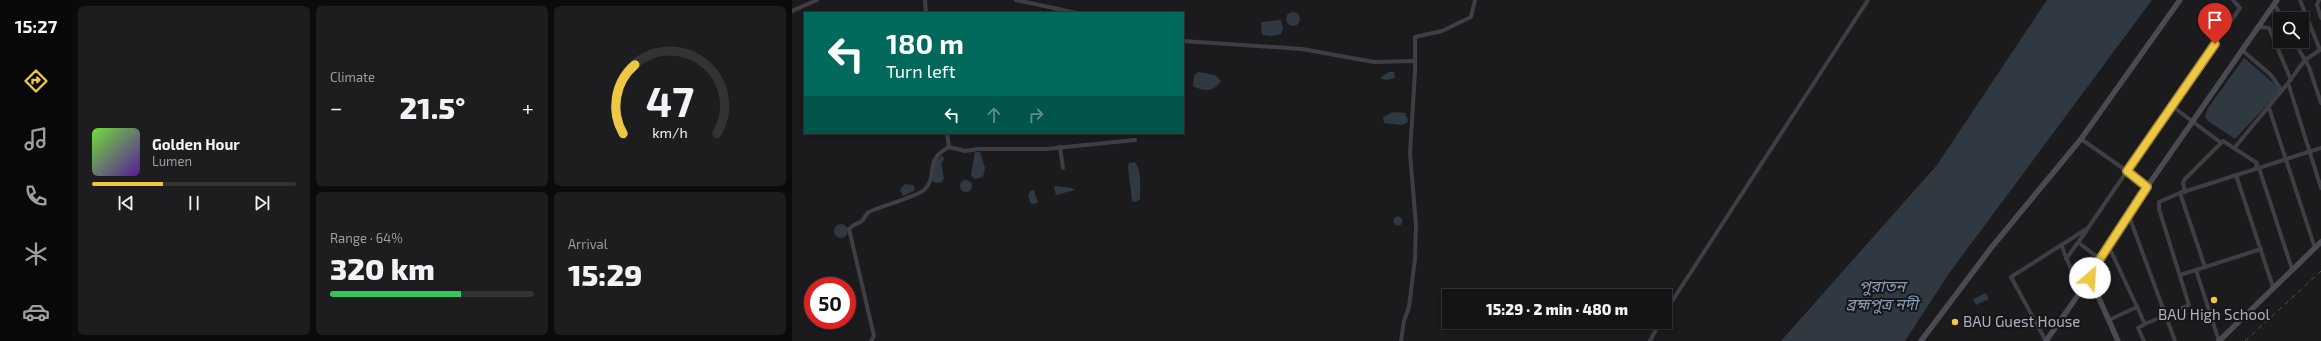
<!DOCTYPE html>
<html lang="en">
<head>
<meta charset="utf-8">
<style>
  :root { --surface:#141416; --page:#1d1d1f; --text:#f1f3f6; --muted:#9d9ea1; --line:#333335; --accent:#eec842 }
  body { margin:0; font-family:"Exo 2","Noto Sans Bengali",sans-serif; background:var(--page); color:var(--text); height:100vh; display:flex; flex-direction:column; font-size:15px; white-space:nowrap }
  * { box-sizing:border-box; margin:0 }
  p { font-size:13px; color:var(--muted) }
  .icon { flex:none; width:22px; height:22px; fill:none; stroke:currentColor; stroke-width:2; stroke-linecap:round; stroke-linejoin:round }
  .map { position:relative; flex:1; overflow:hidden }
  .panel { display:flex; flex-direction:column; gap:6px; padding:6px; background:#0b0b0c; width:720px }
  .panel>* { flex:none }
  .guide { position:absolute; left:12px; top:12px; width:380px; height:122px; border-radius:0px; box-shadow:0 2px 6px #0003,0 0 0 1px var(--line); background:#00695c; color:#fff; overflow:hidden }
  .fabs { position:absolute; left:1481px; top:12px; display:grid; gap:8px }
  .fabs a { display:grid; place-items:center; width:36px; height:36px; border-radius:0px; background:var(--surface); box-shadow:0 2px 6px #0003,0 0 0 1px var(--line); font-size:20px }
  .speed { position:absolute; left:12px; top:277px; display:flex; gap:8px; font-size:20px; font-weight:700; text-align:center }
  .speed>* { display:grid; place-content:center; width:52px; height:52px; border-radius:50%; background:var(--surface); box-shadow:0 2px 6px #0003,0 0 0 1px var(--line); line-height:1 }
  .speed .limit { border:6px solid #d22; background:#fff; color:#111 }
  .pin { position:absolute; display:grid; place-items:center; width:34px; height:34px; color:#fff; margin:-41px -17px; border-radius:50% 50% 50% 0; rotate:-45deg; box-shadow:0 0 4px #0007 }
  .pin .icon { rotate:45deg }
  .me { position:absolute; width:44px; margin:-22px; rotate:27deg; stroke-linejoin:round; filter:drop-shadow(0 0 3px #0008) }
  .turn { display:flex; align-items:center; gap:14px; height:84px; padding:0 16px; font-size:18px }
  .turn .icon { width:52px; height:52px; stroke-width:2.5 }
  .turn b { display:block; font-size:28px; line-height:34px }
  .lanes { display:flex; align-items:center; height:38px; padding:0 16px; background:#0003; justify-content:center; gap:20px; direction:ltr }
  .lanes .off { opacity:.35 }
  .big { font-size:30px; font-weight:800; line-height:1.1 }
  .panel .widget { flex:1; display:flex; flex-direction:column; justify-content:center; gap:6px; min-width:0; padding:0 14px; border-radius:6px; background:var(--page) }
  .panel .dial { align-items:center; gap:0 }
  .dial svg { height:104px; overflow:visible; fill:none; stroke:var(--line); stroke-width:7; stroke-linecap:round; text-anchor:middle }
  .dial text { fill:var(--text); stroke:none }
  .song { display:flex; align-items:center; gap:12px }
  .cover { width:48px; height:48px; border-radius:6px; background:linear-gradient(135deg,hsl(100 70% 55%),hsl(270 70% 35%)) }
  .played { height:4px; border-radius:2px; background:linear-gradient(90deg,var(--accent) 35%,var(--line) 35%) }
  .keys { display:flex; justify-content:space-around; direction:ltr }
  .heat { display:flex; justify-content:space-between; align-items:center; font-size:22px; direction:ltr }
  .charge { height:6px; border-radius:3px; background:linear-gradient(90deg,#34c759 64%,var(--line) 0) }
  .panel .tiles { flex:1; display:grid; gap:6px; grid-template-columns:repeat(3,1fr) }
  .widget:first-child { grid-row:span 2 }
  .trip { position:absolute; left:650px; top:289px; width:230px; height:40px; border-radius:0px; background:var(--surface); box-shadow:0 2px 6px #0003,0 0 0 1px var(--line); font-weight:800; line-height:40px; text-align:center }
  main { display:flex; flex:1; min-height:0 }
  .dock { display:flex; flex-direction:column; width:72px; justify-content:space-around; align-items:center; background:#080809; color:var(--muted) }
  .dock .icon { width:28px; height:28px }
  .dock .on { color:var(--accent) }
  .dock b { font-size:18px; color:var(--text) }
  .map>svg:first-child { display:block }
  .water { fill:#303841 }
  .lines { fill:none; stroke-linecap:round; stroke-linejoin:round }
  .street { stroke:#3e3e44; stroke-width:4 }
  .secondary { stroke:#4a4b52; stroke-width:5.5 }
  .rail { stroke:#4f5057; stroke-width:1; stroke-dasharray:5 4; stroke-linecap:butt }
  .route-casing { stroke:#9b822b; stroke-width:10 }
  .route { stroke:#eec842; stroke-width:7 }
  .poi-dot { fill:#eec842; stroke:#161618; stroke-width:1.5 }
  .labels { text-anchor:middle; stroke-width:4; stroke-linejoin:round; paint-order:stroke }
  .poi-label { font-size:15px; fill:#aeb0bc; stroke:#161618 }
  .water-label { font-size:16px; font-style:italic; fill:#869ab5; stroke:#161618 }
</style>
</head>
<body>
<main>
<nav class="dock">
<b>15:27</b>
<svg class="icon on" aria-label="directions" viewBox="0 0 24 24"><path d="M12 3l9 9-9 9-9-9zM9 14v-3h6M13 9l2 2-2 2"/></svg>
<svg class="icon" aria-label="music" viewBox="0 0 24 24"><path d="M9 18V5l10-2v13"/><circle cx="6" cy="18" r="3"/><circle cx="16" cy="16" r="3"/></svg>
<svg class="icon" aria-label="phone" viewBox="0 0 24 24"><path d="M5 4h4l2 5-3 2q2 4 5 5l2-3 5 2v4C11 20 4 13 5 4z"/></svg>
<svg class="icon" aria-label="climate" viewBox="0 0 24 24"><path d="M12 3v18M4 7l16 10M4 17L20 7"/></svg>
<svg class="icon" aria-label="car" viewBox="0 0 24 24"><path d="M5 17H2v-5l4-1 3-4h7l3 4 3 1v5h-3M9 17h6M6 11h13"/><circle cx="7" cy="17" r="2"/><circle cx="17" cy="17" r="2"/></svg>
</nav>
<section class="panel">
<div class="tiles">
<div class="widget">
<div class="song"><i class="cover"></i><div><b>Golden Hour</b><p>Lumen</p></div></div>
<div class="played"></div>
<div class="keys"><svg class="icon" aria-label="previous" viewBox="0 0 24 24"><path d="M18 5L8 12l10 7zM5 5v14"/></svg><svg class="icon" aria-label="pause" viewBox="0 0 24 24"><path d="M8 5v14M16 5v14"/></svg><svg class="icon" aria-label="next" viewBox="0 0 24 24"><path d="M6 5l10 7-10 7zM19 5v14"/></svg></div>
</div>
<div class="widget"><p>Climate</p>
<div class="heat"><a>−</a><b class="big">21.5°</b><a>+</a></div>
</div>
<div class="widget dial"><svg viewBox="0 0 100 80">
<path d="M14 69A42 42 0 1 1 86 69"/>
<path d="M14 69A42 42 0 0 1 23 16" stroke="#eec842"/>
<text x="50" y="56" font-size="32" font-weight="700">47</text>
<text x="50" y="72" font-size="11">km/h</text>
</svg></div>
<div class="widget"><p>Range · 64%</p><b class="big">320 km</b><div class="charge"></div></div>
<div class="widget"><p>Arrival</p><b class="big">15:29</b></div>
</div>
</section>
<div class="map">
<svg width="1529" height="341" viewBox="0 0 1529 341">
  <rect width="100%" height="100%" fill="#1b1b1d"/>
  <g class="water">
    <path d="M1255,0H1360L1158,272L1113,341H989L1145,165Z"/>
    <circle cx="501" cy="19" r="7"/>
    <path d="M489,20L491,29L489,34L480,36L470,35L469,22Z"/>
    <path d="M1452,58L1486,87L1488,91L1443,139L1416,121L1413,116L1416,108Z"/>
    <path d="M407,72L423,75L429,81C421,92 413,92 401,86L402,75Z"/>
    <path d="M597,72H602L603,78L594,80L588,78Z"/>
    <path d="M601,112L613,113L616,120L615,123L610,125L592,123L591,117Z"/>
    <path d="M183,152H188L193,168L191,177L182,179L179,175Z"/>
    <path d="M150,155L152,159L149,164L152,178L150,182L143,183L139,180L143,162Z"/>
    <path d="M343,162C350,171 348,189 348,199L344,202L340,201L336,167L337,163Z"/>
    <circle cx="174" cy="186" r="6"/>
    <path d="M113,184L121,185L123,188L122,191L111,196L108,190Z"/>
    <path d="M263,186L280,188L283,190L264,195L262,187Z"/>
    <path d="M242,190L246,203L239,204L236,196L238,191Z"/>
    <circle cx="606" cy="221" r="4.5"/>
    <circle cx="49" cy="231" r="7"/>
    <path d="M1194,293L1197,299L1184,305L1181,299Z"/>
  </g>
  <g class="lines">
    <g class="street">
      <path d="M133,0L134,13"/>
      <path d="M224,0L285,13"/>
      <path d="M1508,0L1528,50L1513,60L1496,83L1529,188"/>
      <path d="M1527,0L1525,5L1529,18"/>
      <path d="M1481,7H1484L1491,19"/>
      <path d="M0,11L25,0"/>
      <path d="M1468,27L1477,28L1499,80"/>
      <path d="M391,41L510,49L582,62L623,61"/>
      <path d="M1502,41L1517,67L1529,103"/>
      <path d="M1451,51L1479,75L1490,91"/>
      <path d="M1380,106L1428,142"/>
      <path d="M1477,108L1523,248"/>
      <path d="M157,147L173,151L186,149H254L343,140"/>
      <path d="M268,147L271,168"/>
      <path d="M1443,147L1496,83"/>
      <path d="M1467,168L1500,269"/>
      <path d="M1444,175L1481,287"/>
      <path d="M1355,187L1335,171L1448,8L1441,0"/>
      <path d="M1393,192L1391,183L1393,179L1431,141L1465,163L1464,168"/>
      <path d="M1388,193L1413,267"/>
      <path d="M1337,216L1383,341"/>
      <path d="M1287,243L1308,259"/>
      <path d="M1270,247L1288,292"/>
      <path d="M1317,247L1353,324L1397,305L1367,209V202L1388,193L1529,148"/>
      <path d="M1274,259L1295,230"/>
      <path d="M1404,270L1427,341"/>
      <path d="M1388,275L1469,249"/>
      <path d="M873,312L1076,0"/>
      <path d="M1317,320L1345,307"/>
      <path d="M79,341L82,336L57,229C61,224 65,224 70,221C73,218 74,213 77,212C89,206 124,197 132,190C147,176 131,160 157,147L155,133"/>
      <path d="M609,341L612,321L617,307L623,259L624,225L618,153L623,72V37L650,31L679,17L683,0"/>
      <path d="M858,341L868,322"/>
      <path d="M1254,341L1219,277L1296,228L1335,171L1289,139"/>
      <path d="M1352,341L1346,328L1353,324"/>
    </g>
    <g class="secondary">
      <path d="M1298,278L1326,341"/>
      <path d="M1129,341L1199,248L1289,139L1388,0"/>
      <path d="M1254,341L1298,278L1306,262L1355,187L1485,0"/>
      <path d="M1427,341L1529,242"/>
    </g>
    <path class="rail" d="M1453,341L1529,271"/>
  </g>
  <g class="lines">
    <g class="route-casing">
      <path id="route" d="M1298,278L1306,262L1355,187L1335,171L1423,44"/>
    </g>
    <use href="#route" class="route"/>
  </g>
  <g class="poi-dot">
    <circle cx="1422" cy="300" r="4"/>
    <circle cx="1163" cy="322" r="4"/>
  </g>
  <g class="labels">
    <g class="poi-label">
      <text x="1422" y="320">BAU High School</text>
      <text x="1171" y="327" text-anchor="start">BAU Guest House</text>
    </g>
    <g class="water-label">
      <text x="1090" y="292">পুরাতন<tspan x="1090" dy="18">ব্রহ্মপুত্র নদী</tspan></text>
    </g>
  </g>
</svg>
<div class="fabs">
<a><svg class="icon" aria-label="search" viewBox="0 0 24 24"><circle cx="10" cy="10" r="6"/><path d="M15 15l6 6"/></svg></a>
</div>
<div class="speed"><div class="limit">50</div></div>
<div class="pin" style="left:1423px;top:44px;background:#d93025"><svg class="icon" aria-label="arrive" viewBox="0 0 24 24"><path d="M6 21V4h12l-3 4 3 4H6"/></svg></div>
<svg class="me" style="left:1298px;top:278px" viewBox="-20 -20 40 40"><circle r="19" fill="#fff"/><path d="M0-13L10 11 0 6-10 11z" fill="#eec842"/></svg>
<div class="trip">15:29 · 2 min · 480 m</div>
<div class="guide">
<div class="turn"><svg class="icon" aria-label="left" viewBox="0 0 24 24"><path d="M17 20v-9H6M10 6l-5 5 5 5"/></svg><div><b>180 m</b>Turn left</div></div>
<div class="lanes"><svg class="icon" aria-label="left" viewBox="0 0 24 24"><path d="M17 20v-9H6M10 6l-5 5 5 5"/></svg><svg class="icon off" aria-label="ahead" viewBox="0 0 24 24"><path d="M12 20V5M6 11l6-6 6 6"/></svg><svg class="icon off" aria-label="right" viewBox="0 0 24 24"><path d="M7 20v-9h11M14 6l5 5-5 5"/></svg></div>
</div>
</div>
</main>
</body>
</html>
